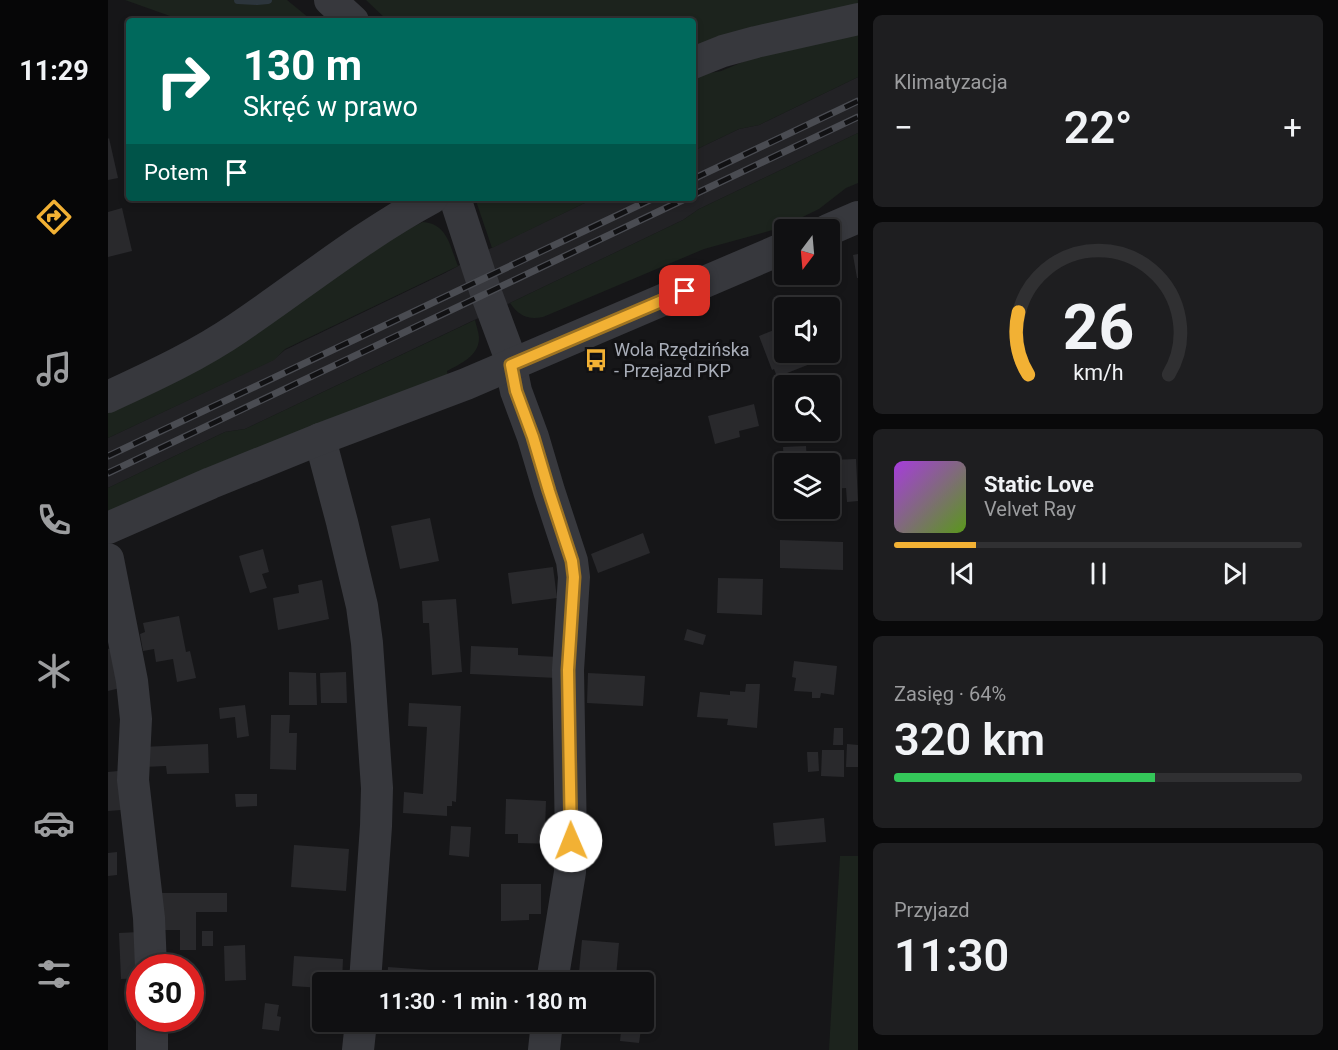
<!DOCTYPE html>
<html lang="pl">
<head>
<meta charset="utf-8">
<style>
  :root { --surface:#101012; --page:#1e1e20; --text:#f1f3f6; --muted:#9c9d9f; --line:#303032; --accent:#f2b134 }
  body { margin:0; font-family:Roboto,sans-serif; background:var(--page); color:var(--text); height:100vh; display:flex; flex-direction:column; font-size:22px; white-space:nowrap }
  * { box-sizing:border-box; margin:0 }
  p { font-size:20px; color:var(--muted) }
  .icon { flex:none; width:33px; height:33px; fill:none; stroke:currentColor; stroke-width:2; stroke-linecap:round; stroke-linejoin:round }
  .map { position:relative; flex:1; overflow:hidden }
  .details { display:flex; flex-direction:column; gap:15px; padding:15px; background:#09090a; width:480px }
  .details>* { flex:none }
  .hud { position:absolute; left:18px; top:18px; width:570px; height:183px; border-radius:6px; box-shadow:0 3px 9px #0003,0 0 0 2px var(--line); background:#00695c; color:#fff; overflow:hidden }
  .needle { width:39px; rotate:196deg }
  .controls { position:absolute; left:666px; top:219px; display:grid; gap:12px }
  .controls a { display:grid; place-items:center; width:66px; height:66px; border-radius:6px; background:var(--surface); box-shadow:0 3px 9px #0003,0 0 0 2px var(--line); font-size:30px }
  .speed { position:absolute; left:18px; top:954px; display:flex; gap:12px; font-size:30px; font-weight:700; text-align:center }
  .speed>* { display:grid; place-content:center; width:78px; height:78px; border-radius:50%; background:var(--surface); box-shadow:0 3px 9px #0003,0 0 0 2px var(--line); line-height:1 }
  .speed .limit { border:9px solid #d22; background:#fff; color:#111 }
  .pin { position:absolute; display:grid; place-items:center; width:51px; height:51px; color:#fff; margin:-26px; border-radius:12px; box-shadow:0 3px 9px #0006 }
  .me { position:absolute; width:66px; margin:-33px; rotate:359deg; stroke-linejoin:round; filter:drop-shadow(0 0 4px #0008) }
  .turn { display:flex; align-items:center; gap:21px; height:126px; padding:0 18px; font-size:27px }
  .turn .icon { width:78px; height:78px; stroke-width:2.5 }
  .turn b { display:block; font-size:42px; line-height:51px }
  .then { display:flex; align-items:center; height:57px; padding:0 18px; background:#0003; gap:12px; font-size:22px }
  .big { font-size:45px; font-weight:600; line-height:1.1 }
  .details .widget { flex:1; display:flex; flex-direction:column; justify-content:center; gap:9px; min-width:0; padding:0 21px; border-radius:9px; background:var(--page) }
  .details .dial { align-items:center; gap:0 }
  .dial svg { height:156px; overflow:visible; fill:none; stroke:var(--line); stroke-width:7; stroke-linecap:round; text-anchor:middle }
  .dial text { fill:var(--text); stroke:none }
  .song { display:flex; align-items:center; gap:18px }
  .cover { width:72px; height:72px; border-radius:9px; background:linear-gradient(135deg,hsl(280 70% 55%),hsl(90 70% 35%)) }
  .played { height:6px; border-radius:3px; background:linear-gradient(90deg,var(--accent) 20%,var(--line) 20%) }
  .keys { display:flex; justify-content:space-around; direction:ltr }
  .heat { display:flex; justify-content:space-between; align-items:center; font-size:33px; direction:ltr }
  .charge { height:9px; border-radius:4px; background:linear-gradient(90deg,#34c759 64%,var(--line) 0) }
  .trip { position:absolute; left:204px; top:972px; width:342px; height:60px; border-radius:6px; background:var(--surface); box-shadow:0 3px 9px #0003,0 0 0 2px var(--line); font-weight:600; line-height:60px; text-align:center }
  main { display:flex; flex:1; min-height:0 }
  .tab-bar { display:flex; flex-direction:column; width:108px; justify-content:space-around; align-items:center; background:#060607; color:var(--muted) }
  .tab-bar .icon { width:42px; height:42px }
  .tab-bar .selected { color:var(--accent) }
  .tab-bar b { font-size:27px; color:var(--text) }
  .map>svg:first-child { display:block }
  .built { fill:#222225 }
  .green { fill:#1c231d }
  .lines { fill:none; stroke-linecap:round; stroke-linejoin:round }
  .stream { stroke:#2c353c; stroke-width:8 }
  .building { fill:#29292c }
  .minor { stroke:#37383d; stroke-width:32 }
  .rail-casing { stroke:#4a4c52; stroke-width:7 }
  .rail { stroke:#111113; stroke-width:4.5; stroke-dasharray:14; stroke-linecap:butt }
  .route-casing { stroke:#9d7322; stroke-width:15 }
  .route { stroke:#f2b134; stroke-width:10 }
  .labels { text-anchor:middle; stroke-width:6; stroke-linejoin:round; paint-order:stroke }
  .poi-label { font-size:18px; fill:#a8adb8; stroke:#111113; text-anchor:start }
</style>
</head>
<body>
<main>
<nav class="tab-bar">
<b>11:29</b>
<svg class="icon selected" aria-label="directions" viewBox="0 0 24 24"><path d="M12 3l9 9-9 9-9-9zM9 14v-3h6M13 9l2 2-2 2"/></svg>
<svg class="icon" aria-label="music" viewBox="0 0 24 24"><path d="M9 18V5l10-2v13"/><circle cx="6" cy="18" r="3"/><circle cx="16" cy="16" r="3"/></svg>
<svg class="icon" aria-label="phone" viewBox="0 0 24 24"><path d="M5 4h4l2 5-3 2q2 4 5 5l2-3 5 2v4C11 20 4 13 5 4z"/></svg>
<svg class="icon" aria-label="climate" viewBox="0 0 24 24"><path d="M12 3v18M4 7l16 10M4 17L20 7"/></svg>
<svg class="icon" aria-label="car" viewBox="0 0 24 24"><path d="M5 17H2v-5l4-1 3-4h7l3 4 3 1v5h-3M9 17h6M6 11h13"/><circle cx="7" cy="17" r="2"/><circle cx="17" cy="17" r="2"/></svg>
<svg class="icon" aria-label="filters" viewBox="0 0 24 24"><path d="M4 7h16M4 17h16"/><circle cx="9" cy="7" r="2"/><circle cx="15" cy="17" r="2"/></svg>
</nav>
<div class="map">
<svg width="750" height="1050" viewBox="0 0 750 1050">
  <rect width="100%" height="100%" fill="#161618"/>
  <path class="built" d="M750,77V133L591,209L575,220L402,303L137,429L117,432L0,488V438L165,360L177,350L337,273L389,245L487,198H585V151L631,129L651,125Z"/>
  <g class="green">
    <path d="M17,0H179L201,18L198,21H76Z"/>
    <path d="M258,0H750V11L585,53V21H280Z"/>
    <path d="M750,28V77L651,125L631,129L585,151V76L613,71L659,52Z"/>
    <path d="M750,133V183L738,188L711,209L672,228L596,249L435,317C420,320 411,316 402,303L575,220L591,209Z"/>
    <path d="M367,198H487L384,248Z"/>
    <path d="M315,222C340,224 342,247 350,266L177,349L166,360L0,438V409L234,271L298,230Z"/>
    <path d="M367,320C368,325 371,333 371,338C371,356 352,364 339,371L340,376L0,512V488L117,432L137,429Z"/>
    <path d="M732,856H750V1050H721Z"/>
  </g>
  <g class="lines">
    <path class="stream" d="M130,0L149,1L160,0"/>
  </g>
  <g class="building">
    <path d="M1,138L10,178L0,180V139Z"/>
    <path d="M14,208L24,251L0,257V212Z"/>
    <path d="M750,254V278H749L745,255Z"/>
    <path d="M676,326V352H698L702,364L669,377L666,369L664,370L651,336Z"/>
    <path d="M646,404L651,426L631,431L632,437L607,444L600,416Z"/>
    <path d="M676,414V430H722V416H730L731,438L670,441L669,415Z"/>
    <path d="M698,446L699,461L748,459L750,501L739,502L738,488L722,489V464H676L675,447Z"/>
    <path d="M322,518L331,561L292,569L283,526Z"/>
    <path d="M535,533L542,553L490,573L483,554Z"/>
    <path d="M672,540L735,542V570L672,568Z"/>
    <path d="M155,549L161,572L154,574L159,588L142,593L131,556Z"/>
    <path d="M445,567L449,598L404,604L400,573Z"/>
    <path d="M610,578L655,579L654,615L609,613Z"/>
    <path d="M214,580L221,619L170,630L165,598L191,593L190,585Z"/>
    <path d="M348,599L354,672L324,675L321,623H315L314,601Z"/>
    <path d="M71,616L78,652L82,651L88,678L69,682L65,659L48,662L46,649L35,651L32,634L37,632L35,623Z"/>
    <path d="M579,629L598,635L595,645L576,640Z"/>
    <path d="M363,646L410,648V655L450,657L449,678L362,674Z"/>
    <path d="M6,647L16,687L0,691V649Z"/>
    <path d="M686,661L729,666L726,695L713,693L712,698H704V692L686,691L688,678L684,677Z"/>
    <path d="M181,672L208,673L209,705H181Z"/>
    <path d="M238,672L239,703H213L212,673Z"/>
    <path d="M480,673L537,676L535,706L479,703Z"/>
    <path d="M638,684H652L649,728L619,725L620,719L589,717L592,692L622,695V691L637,692Z"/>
    <path d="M301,703L353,706L348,802L344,801V806H339V816L295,813L296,792L315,794L319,727L300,726Z"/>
    <path d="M137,705L141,736L129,738L127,717L112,719L111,708Z"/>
    <path d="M163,715H182L181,733H189L188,770L162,769Z"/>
    <path d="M726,728H735V745H725Z"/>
    <path d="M100,744L101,773L59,774L58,766L35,767L34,747Z"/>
    <path d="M739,744L750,745V767H738Z"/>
    <path d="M714,750H736V777L713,776Z"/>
    <path d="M699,752H710L711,771L700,772Z"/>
    <path d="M10,771L13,810L0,811V772Z"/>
    <path d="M127,794H149V806L128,807Z"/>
    <path d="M398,799L438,801L437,830H449V844L410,843V834H397Z"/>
    <path d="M716,818L718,842L667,846L665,823Z"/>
    <path d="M343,826L363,827L361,857L341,855Z"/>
    <path d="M186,845L241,849L238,891L183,887Z"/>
    <path d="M9,852V875L0,876V853Z"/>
    <path d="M393,884H433V914H421V920L393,921Z"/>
    <path d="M49,893H119V912H88V950H72V930H50Z"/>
    <rect x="94" y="931" width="11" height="15"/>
    <path d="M31,932L32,978L13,979L11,933Z"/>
    <path d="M474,940L511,943L508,977L487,975V982H474L475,973H471Z"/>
    <path d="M137,945L138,980L117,981L116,946Z"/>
    <path d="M186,956L235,959L234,982H214V988L184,986Z"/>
    <path d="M280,967L322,970V974L336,975V982H279Z"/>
    <path d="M157,1003L171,1005L169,1016L173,1017L171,1031L154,1029Z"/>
    <path d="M514,1022H534L531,1043L512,1041Z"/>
  </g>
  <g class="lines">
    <g class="minor">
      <path d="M222,0L245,21"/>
      <path d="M585,63L615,51L648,42L750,19"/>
      <path d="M347,198L378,293L400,352L408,391L425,437L441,491L464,561L466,577L460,670L463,841L462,872L444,982"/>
      <path d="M720,230L750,217"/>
      <path d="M0,397C45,376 89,356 130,328C195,284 255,235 324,198"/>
      <path d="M212,439L234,522L254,606L259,643L269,788L268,826L257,982"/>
      <path d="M0,528L103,483L212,439L358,384L676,248"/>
      <path d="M0,559L24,681L28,719L25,780L41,918L43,968"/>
      <path d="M44,1050V1018"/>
      <path d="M250,1050L253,1022"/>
      <path d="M436,1050L439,1022"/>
    </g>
    <g class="rail-casing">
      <g id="rail">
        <path d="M585,179L750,101"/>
        <path d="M585,195L750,117"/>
        <path d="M0,456L546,198"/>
        <path d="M0,473L579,198"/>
      </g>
    </g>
    <use href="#rail" class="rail"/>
  </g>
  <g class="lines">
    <g class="route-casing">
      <path id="route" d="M463,841L460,670L466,577L464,561L441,491L425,437L408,391L403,365L577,291"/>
    </g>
    <use href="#route" class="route"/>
  </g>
  <defs>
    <g id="bus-bare" transform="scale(1.8)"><path d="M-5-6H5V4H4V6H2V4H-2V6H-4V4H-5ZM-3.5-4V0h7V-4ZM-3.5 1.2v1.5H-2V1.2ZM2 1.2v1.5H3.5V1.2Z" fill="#f2b134" stroke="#111113" stroke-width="2.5" paint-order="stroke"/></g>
  </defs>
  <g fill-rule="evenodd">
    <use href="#bus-bare" x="488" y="360"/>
  </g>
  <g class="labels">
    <g class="poi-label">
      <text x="506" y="356">Wola Rzędzińska<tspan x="506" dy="21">- Przejazd PKP</tspan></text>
    </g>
  </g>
</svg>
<div class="controls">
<a><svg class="needle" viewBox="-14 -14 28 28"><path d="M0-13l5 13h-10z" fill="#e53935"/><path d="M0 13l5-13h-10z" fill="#9c9d9f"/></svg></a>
<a><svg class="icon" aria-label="sound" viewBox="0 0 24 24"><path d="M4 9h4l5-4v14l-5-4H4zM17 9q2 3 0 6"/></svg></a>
<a><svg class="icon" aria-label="search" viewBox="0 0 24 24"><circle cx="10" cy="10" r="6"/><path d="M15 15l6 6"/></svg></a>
<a><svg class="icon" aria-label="layers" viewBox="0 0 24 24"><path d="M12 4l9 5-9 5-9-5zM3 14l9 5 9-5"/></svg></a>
</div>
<div class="speed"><div class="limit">30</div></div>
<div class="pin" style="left:577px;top:291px;background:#d93025"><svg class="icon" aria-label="arrive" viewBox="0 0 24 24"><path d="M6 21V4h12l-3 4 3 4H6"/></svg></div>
<svg class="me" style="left:463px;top:841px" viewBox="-20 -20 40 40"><circle r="19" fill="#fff"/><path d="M0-13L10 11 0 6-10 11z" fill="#f2b134"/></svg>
<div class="trip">11:30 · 1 min · 180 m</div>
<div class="hud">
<div class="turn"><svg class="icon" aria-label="right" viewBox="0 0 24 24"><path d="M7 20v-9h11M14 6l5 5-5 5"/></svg><div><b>130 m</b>Skręć w prawo</div></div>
<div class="then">Potem<svg class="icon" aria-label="arrive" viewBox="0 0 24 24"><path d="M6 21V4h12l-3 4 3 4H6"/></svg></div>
</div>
</div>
<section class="details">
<div class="widget"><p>Klimatyzacja</p>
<div class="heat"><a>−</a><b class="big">22°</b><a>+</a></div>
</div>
<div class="widget dial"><svg viewBox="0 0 100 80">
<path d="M14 69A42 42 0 1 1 86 69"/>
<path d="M14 69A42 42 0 0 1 9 37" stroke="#f2b134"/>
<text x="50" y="56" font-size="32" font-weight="700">26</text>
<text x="50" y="72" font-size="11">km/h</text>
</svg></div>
<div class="widget">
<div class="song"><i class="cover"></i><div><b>Static Love</b><p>Velvet Ray</p></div></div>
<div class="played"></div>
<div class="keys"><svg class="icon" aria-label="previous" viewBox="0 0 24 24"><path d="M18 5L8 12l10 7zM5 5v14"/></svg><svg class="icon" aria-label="pause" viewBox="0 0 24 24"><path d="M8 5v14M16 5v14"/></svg><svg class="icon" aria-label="next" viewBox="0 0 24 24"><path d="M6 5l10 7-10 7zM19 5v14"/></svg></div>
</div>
<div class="widget"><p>Zasięg · 64%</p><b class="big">320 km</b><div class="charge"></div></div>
<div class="widget"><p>Przyjazd</p><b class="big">11:30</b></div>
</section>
</main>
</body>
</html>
